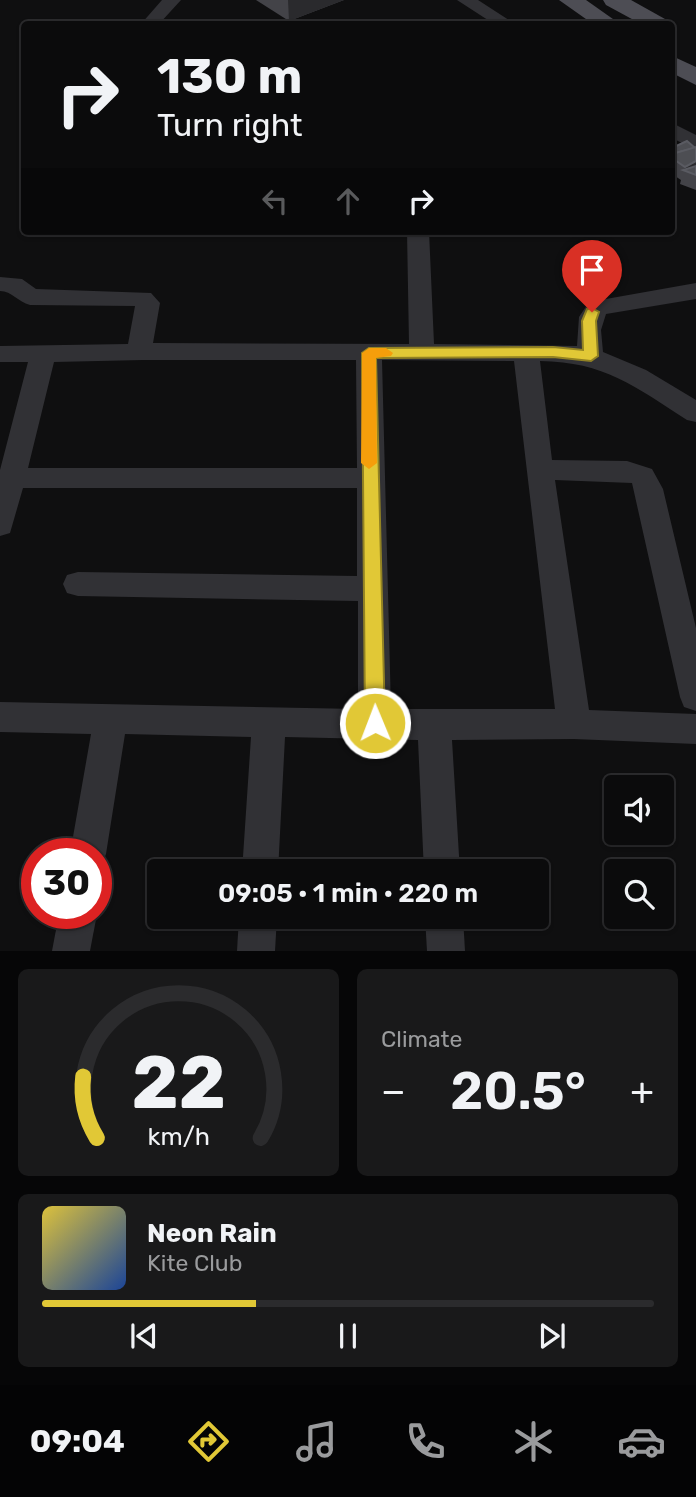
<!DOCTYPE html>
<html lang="en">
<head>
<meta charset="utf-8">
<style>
  :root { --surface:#0b0b0c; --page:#19191a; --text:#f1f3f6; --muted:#9a9b9d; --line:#2b2b2d; --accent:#e1c836 }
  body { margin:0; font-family:Rubik,sans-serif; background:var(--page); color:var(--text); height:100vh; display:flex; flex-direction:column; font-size:26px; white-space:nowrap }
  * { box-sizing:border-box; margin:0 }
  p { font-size:23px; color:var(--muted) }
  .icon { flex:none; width:38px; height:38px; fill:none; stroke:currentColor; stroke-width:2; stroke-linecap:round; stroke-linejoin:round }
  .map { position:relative; height:951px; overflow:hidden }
  .panel { display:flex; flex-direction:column; gap:18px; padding:18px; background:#060607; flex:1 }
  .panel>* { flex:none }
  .top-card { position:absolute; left:21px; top:21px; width:654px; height:214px; border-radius:7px; box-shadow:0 2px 5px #0004,0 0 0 2px var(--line); background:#0b0b0c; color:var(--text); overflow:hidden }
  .buttons { position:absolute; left:604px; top:775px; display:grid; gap:14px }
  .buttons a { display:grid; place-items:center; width:70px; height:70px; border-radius:7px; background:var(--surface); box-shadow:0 2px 5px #0004,0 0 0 2px var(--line); font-size:35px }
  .speed { position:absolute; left:21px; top:838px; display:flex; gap:14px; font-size:35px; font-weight:700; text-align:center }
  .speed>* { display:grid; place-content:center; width:91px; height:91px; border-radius:50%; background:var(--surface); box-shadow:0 2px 5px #0004,0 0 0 2px var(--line); line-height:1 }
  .speed .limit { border:10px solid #d22; background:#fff; color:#111 }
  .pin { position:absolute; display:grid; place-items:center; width:60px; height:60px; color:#fff; margin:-72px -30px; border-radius:50% 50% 50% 0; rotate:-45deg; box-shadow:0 0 7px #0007 }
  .pin .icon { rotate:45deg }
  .me { position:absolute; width:77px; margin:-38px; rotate:359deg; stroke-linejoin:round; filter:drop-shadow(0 0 5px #0008) }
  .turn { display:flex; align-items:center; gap:24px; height:147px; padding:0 21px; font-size:32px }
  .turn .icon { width:91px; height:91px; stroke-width:2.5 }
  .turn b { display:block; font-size:49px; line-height:60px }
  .lanes { display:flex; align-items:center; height:66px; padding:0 21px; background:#0003; justify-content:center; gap:35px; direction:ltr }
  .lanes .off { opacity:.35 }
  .big { font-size:52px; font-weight:600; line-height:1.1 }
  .panel .tile { flex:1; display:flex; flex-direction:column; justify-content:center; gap:10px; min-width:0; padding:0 24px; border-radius:10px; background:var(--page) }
  .panel .dial { align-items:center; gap:0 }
  .dial svg { height:182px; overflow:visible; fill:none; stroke:var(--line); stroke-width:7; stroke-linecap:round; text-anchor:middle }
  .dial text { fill:var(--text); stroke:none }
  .song { display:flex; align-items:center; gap:21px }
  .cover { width:84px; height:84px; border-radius:10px; background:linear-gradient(135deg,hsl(50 70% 55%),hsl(220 70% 35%)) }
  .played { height:7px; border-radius:4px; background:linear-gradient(90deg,var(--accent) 35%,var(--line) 35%) }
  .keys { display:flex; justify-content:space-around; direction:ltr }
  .heat { display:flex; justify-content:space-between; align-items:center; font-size:38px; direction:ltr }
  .panel .tiles { flex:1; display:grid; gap:18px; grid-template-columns:1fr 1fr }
  .tile:last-child { grid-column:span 2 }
  .trip { position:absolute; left:147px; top:859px; width:402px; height:70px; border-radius:7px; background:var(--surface); box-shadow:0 2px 5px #0004,0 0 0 2px var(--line); font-weight:600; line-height:70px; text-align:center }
  .tabs { display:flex; height:112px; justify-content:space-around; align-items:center; background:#040405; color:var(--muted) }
  .tabs .icon { width:49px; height:49px }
  .tabs .on { color:var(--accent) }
  .tabs b { font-size:32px; color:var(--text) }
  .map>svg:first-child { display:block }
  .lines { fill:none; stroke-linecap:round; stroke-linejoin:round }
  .minor { fill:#313135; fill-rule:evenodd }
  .major { fill:#4d4d54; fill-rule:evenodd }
  .wall { fill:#434348 }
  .shaded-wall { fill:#2a2a2d }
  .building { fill:#4d4e53; stroke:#5a5b62; stroke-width:2 }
  .route { fill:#e1c836; stroke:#928223; stroke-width:2 }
  .slow { fill:#f59e0b }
</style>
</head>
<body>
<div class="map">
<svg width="696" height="951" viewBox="0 0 696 951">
  <rect width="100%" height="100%" fill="#0f0f10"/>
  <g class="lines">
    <g class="minor">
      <path d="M162,0H181L159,24H141Z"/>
      <path d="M457,0H478L515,24H494Z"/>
      <path d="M672,123L696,135V150L672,138Z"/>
      <path d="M407,231H429L434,344L577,346L579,317L589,302L696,283V299L606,314L601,330L603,352L646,370L696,400V422L687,420C634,386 605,362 540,361L552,460L627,461L652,469L663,489L696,628V711L684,707L680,697L632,483L555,480L589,710L696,714V744L574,739L452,740L460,872H424L418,740L285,737L278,872H242L251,737L125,734L106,854L101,866L96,868V854H70L91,734L0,732V702L358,709V601L78,596L67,593L63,584L67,575L78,572L357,576V488H23L10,533L0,536V470L28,362H0V346L128,344L135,306L30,305C18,302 12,291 0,291V277L22,279L36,289L151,293L160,303L153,343L409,344ZM143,360H356L357,468H28L54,362ZM382,360L514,361L555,709H391Z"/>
      <path d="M96,912L97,914L90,951H52L59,914Z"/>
      <path d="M239,917H277L275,951H237Z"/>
      <path d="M425,917H463L465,951H427Z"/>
    </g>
    <g class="major">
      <path d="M559,0H586L620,24H593Z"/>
      <path d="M603,0H631L665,19L669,24H641L606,5Z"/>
      <path d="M672,56L696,67V85L672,73Z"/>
    </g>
  </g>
  <g class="wall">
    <path d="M256,0H344L289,21Z"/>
    <path d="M696,147V190L680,184L681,180L672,174V148Z"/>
  </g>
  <g class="shaded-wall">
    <path d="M288,0H344L289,21Z"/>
    <path d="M696,161V174L684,170L685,167Z"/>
  </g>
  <g class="building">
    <path d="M687,141L695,148L672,154V148Z"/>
    <path d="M696,147V161L685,167L672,158V154Z"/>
    <path d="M696,166V175L683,170Z"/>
  </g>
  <path class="route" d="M592,308L599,312L596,321L598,356L591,361L553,357L376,358L385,723L382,729L375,731L368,729L365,723L362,353L369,348L553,347L583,350L582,321L587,309Z"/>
  <path class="slow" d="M369,348H386L393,353L391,356L376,358L377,463L369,469L361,463L362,353Z"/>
</svg>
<div class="buttons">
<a><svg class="icon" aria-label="sound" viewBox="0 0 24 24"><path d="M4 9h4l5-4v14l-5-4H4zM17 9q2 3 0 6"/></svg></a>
<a><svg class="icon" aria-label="search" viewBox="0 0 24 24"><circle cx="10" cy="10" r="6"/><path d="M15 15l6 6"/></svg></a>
</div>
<div class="speed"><div class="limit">30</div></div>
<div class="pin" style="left:592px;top:312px;background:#d93025"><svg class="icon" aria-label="arrive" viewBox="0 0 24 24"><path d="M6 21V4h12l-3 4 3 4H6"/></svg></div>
<svg class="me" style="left:375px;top:723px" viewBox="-20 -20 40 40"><circle r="17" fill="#e1c836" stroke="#fff" stroke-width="3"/><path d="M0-11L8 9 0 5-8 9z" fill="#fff"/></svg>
<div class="trip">09:05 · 1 min · 220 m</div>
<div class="top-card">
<div class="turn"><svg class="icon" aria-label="right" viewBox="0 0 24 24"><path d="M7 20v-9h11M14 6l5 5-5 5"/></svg><div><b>130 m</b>Turn right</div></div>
<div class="lanes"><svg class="icon off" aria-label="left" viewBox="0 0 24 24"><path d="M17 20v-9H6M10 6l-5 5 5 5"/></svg><svg class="icon off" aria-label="ahead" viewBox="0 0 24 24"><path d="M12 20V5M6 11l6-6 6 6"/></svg><svg class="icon" aria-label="right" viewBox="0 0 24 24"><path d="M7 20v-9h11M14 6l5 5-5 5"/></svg></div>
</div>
</div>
<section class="panel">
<div class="tiles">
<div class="tile dial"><svg viewBox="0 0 100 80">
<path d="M14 69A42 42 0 1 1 86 69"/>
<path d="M14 69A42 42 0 0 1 8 42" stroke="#e1c836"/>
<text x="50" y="56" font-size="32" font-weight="700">22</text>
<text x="50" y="72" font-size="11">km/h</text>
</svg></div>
<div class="tile"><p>Climate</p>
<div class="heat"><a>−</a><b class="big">20.5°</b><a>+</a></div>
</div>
<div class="tile">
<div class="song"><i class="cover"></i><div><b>Neon Rain</b><p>Kite Club</p></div></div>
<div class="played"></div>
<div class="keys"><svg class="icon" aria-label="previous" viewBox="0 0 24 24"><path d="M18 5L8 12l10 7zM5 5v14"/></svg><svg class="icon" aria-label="pause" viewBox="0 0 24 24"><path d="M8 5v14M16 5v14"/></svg><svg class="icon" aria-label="next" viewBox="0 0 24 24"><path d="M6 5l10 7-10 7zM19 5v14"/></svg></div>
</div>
</div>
</section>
<nav class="tabs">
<b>09:04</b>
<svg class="icon on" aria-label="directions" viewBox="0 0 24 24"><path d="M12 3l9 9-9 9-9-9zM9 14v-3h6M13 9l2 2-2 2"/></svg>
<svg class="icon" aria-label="music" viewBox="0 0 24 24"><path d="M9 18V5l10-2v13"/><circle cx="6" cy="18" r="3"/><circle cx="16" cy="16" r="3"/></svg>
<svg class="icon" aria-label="phone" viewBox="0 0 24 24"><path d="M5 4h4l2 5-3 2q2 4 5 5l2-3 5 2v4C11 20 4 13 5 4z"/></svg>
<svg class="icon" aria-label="climate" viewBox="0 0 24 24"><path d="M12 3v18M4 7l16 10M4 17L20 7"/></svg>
<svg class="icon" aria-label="car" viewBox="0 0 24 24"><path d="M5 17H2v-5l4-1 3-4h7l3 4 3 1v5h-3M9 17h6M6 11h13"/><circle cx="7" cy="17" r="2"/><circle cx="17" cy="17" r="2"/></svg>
</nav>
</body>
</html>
